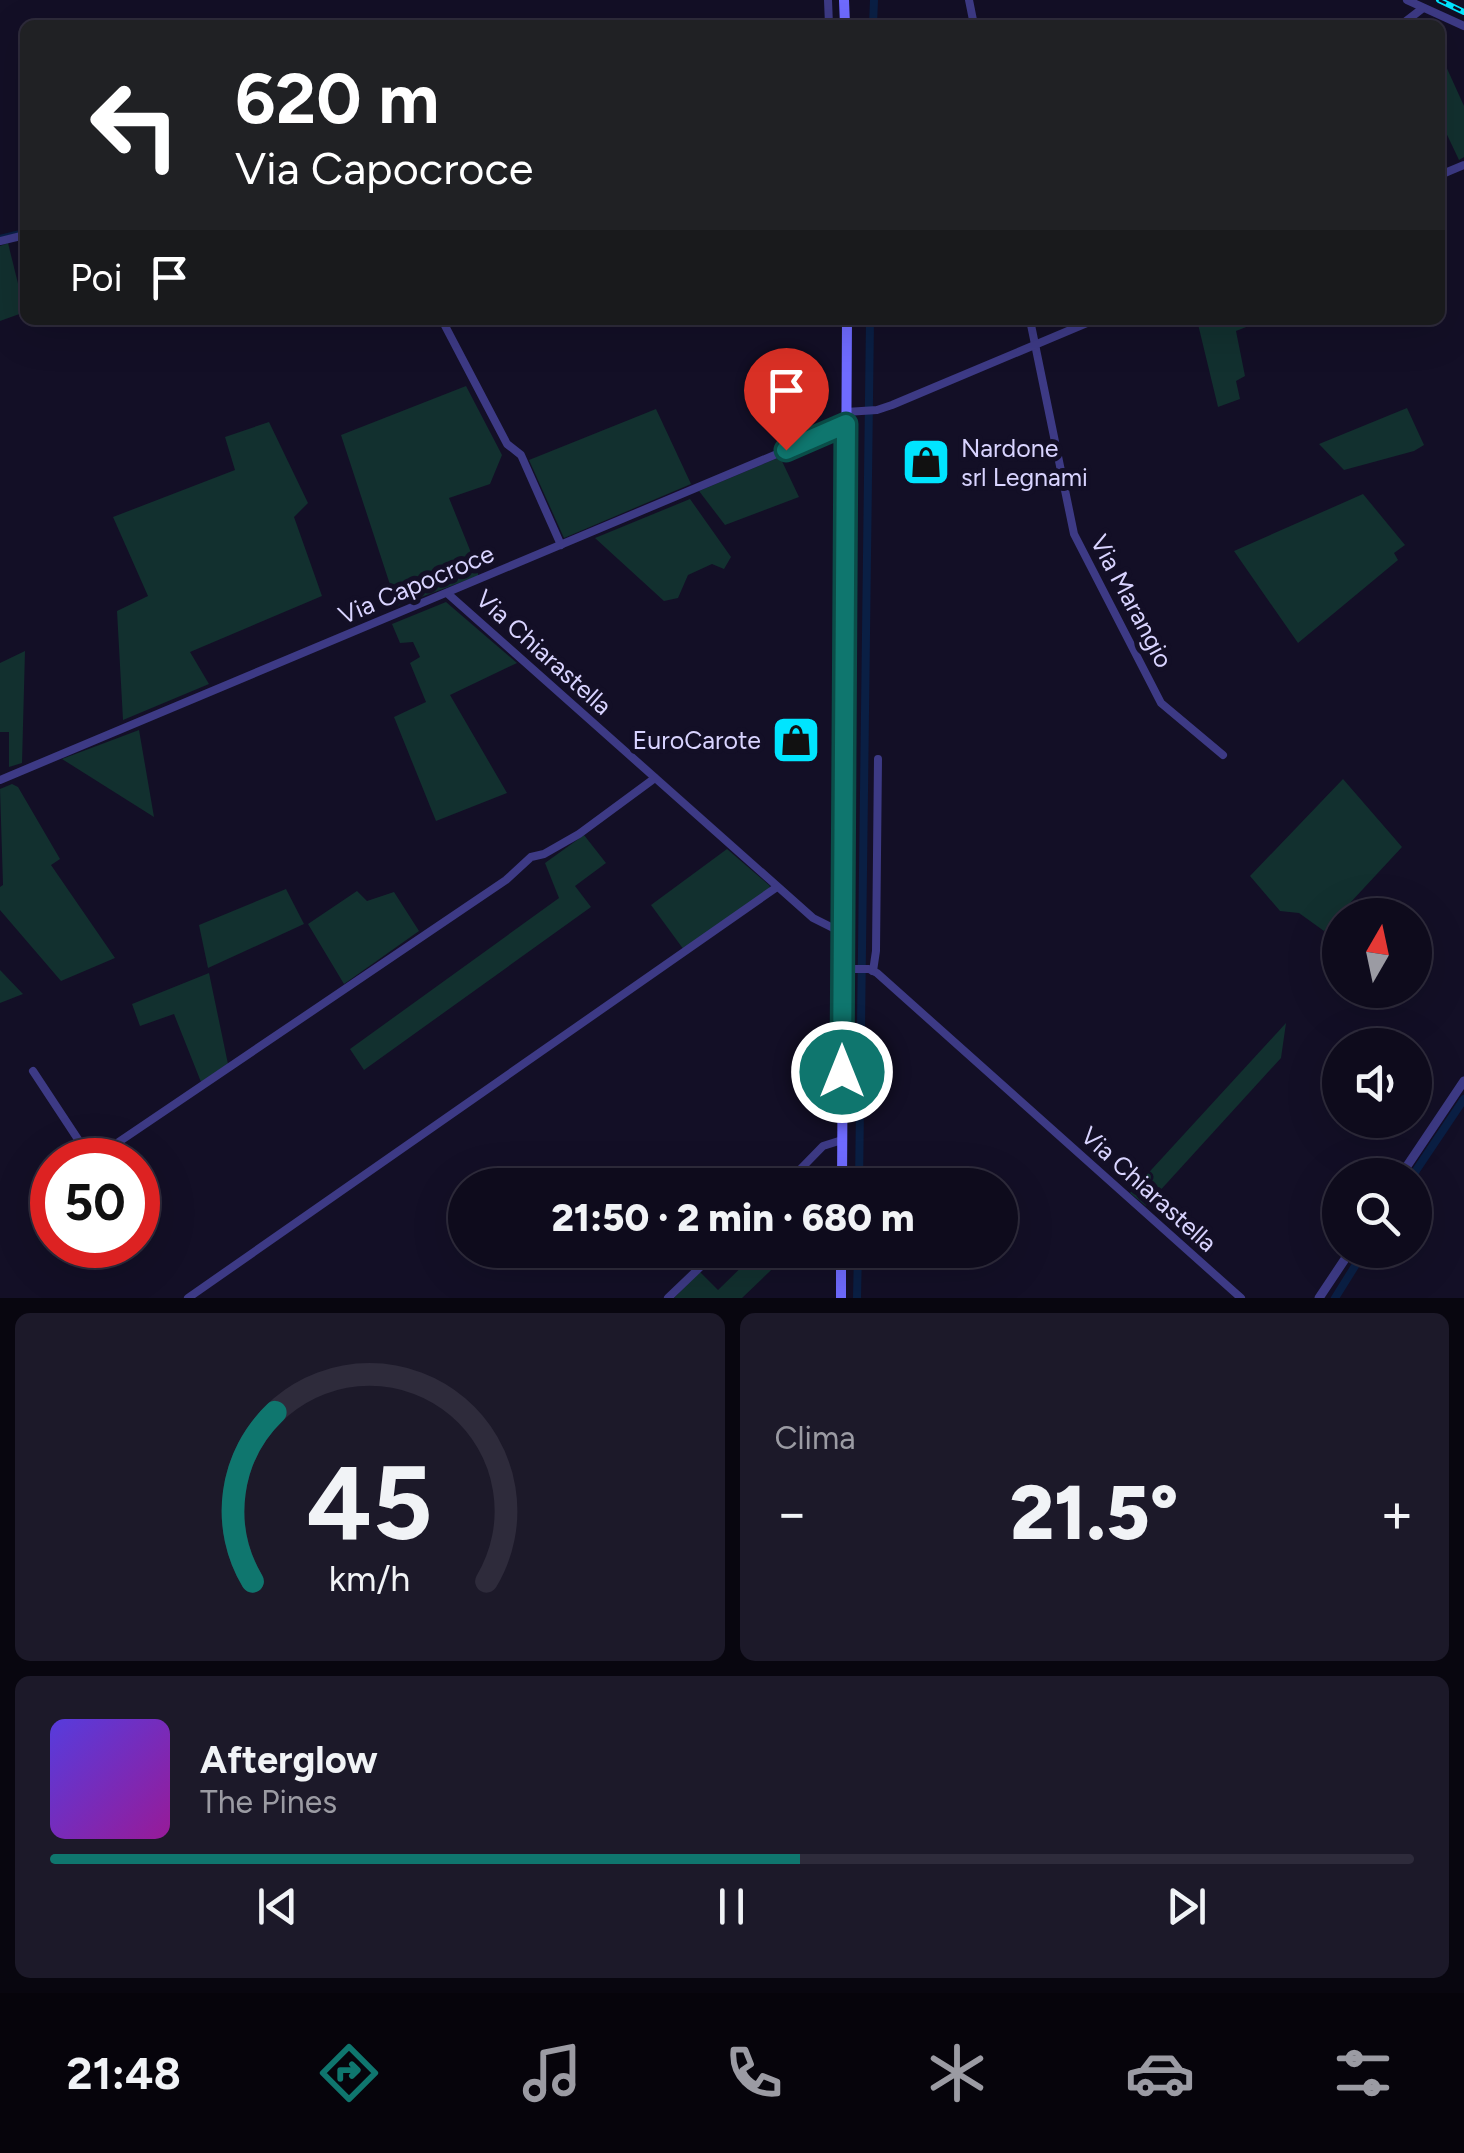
<!DOCTYPE html>
<html lang="it">
<head>
<meta charset="utf-8">
<style>
  :root { --surface:#0e0b1c; --page:#1c1929; --text:#f1f3f6; --muted:#9b9ba3; --line:#2e2b3b; --accent:#0f766e }
  body { margin:0; font-family:Figtree,sans-serif; background:var(--page); color:var(--text); height:100vh; display:flex; flex-direction:column; font-size:38px; white-space:nowrap }
  * { box-sizing:border-box; margin:0 }
  p { font-size:32px; color:var(--muted) }
  .icon { flex:none; width:55px; height:55px; fill:none; stroke:currentColor; stroke-width:2; stroke-linecap:round; stroke-linejoin:round }
  .map { position:relative; height:1298px; overflow:hidden }
  .panel { display:flex; flex-direction:column; gap:15px; padding:15px; background:#08060f; flex:1 }
  .panel>* { flex:none }
  .banner { position:absolute; left:20px; top:20px; width:1425px; height:305px; border-radius:15px; box-shadow:0 10px 40px #0002,0 0 0 2px var(--line); background:#202124; color:#fff; overflow:hidden }
  .needle { width:65px; rotate:9deg }
  .controls { position:absolute; left:1322px; top:898px; display:grid; gap:20px }
  .controls a { display:grid; place-items:center; width:110px; height:110px; border-radius:50%; background:var(--surface); box-shadow:0 10px 40px #0002,0 0 0 2px var(--line); font-size:50px }
  .speed { position:absolute; left:30px; top:1138px; display:flex; gap:20px; font-size:50px; font-weight:700; text-align:center }
  .speed>* { display:grid; place-content:center; width:130px; height:130px; border-radius:50%; background:var(--surface); box-shadow:0 10px 40px #0002,0 0 0 2px var(--line); line-height:1 }
  .speed .limit { border:15px solid #d22; background:#fff; color:#111 }
  .pin { position:absolute; display:grid; place-items:center; width:85px; height:85px; color:#fff; margin:-102px -42px; border-radius:50% 50% 50% 0; rotate:-45deg; box-shadow:0 0 10px #0007 }
  .pin .icon { rotate:45deg }
  .me { position:absolute; width:110px; margin:-55px; rotate:0deg; stroke-linejoin:round; filter:drop-shadow(0 0 8px #0008) }
  .turn { display:flex; align-items:center; gap:35px; height:210px; padding:0 50px; font-size:45px }
  .turn .icon { width:130px; height:130px; stroke-width:2.5 }
  .turn b { display:block; font-size:70px; line-height:85px }
  .then { display:flex; align-items:center; height:95px; padding:0 50px; background:#0003; gap:20px; font-size:38px }
  .big { font-size:75px; font-weight:800; line-height:1.1 }
  .panel .tile { flex:1; display:flex; flex-direction:column; justify-content:center; gap:15px; min-width:0; padding:0 35px; border-radius:15px; background:var(--page) }
  .panel .dial { align-items:center; gap:0 }
  .dial svg { height:260px; overflow:visible; fill:none; stroke:var(--line); stroke-width:7; stroke-linecap:round; text-anchor:middle }
  .dial text { fill:var(--text); stroke:none }
  .song { display:flex; align-items:center; gap:30px }
  .cover { width:120px; height:120px; border-radius:15px; background:linear-gradient(135deg,hsl(250 70% 55%),hsl(300 70% 35%)) }
  .played { height:10px; border-radius:5px; background:linear-gradient(90deg,var(--accent) 55%,var(--line) 55%) }
  .keys { display:flex; justify-content:space-around; direction:ltr }
  .heat { display:flex; justify-content:space-between; align-items:center; font-size:55px; direction:ltr }
  .panel .tiles { flex:1; display:grid; gap:15px; grid-template-columns:1fr 1fr }
  .tile:last-child { grid-column:span 2 }
  .trip { position:absolute; left:448px; top:1168px; width:570px; height:100px; border-radius:50px; background:var(--surface); box-shadow:0 10px 40px #0002,0 0 0 2px var(--line); font-weight:800; line-height:100px; text-align:center }
  .tab-bar { display:flex; height:160px; justify-content:space-around; align-items:center; background:#06040b; color:var(--muted) }
  .tab-bar .icon { width:70px; height:70px }
  .tab-bar .on { color:var(--accent) }
  .tab-bar b { font-size:45px; color:var(--text) }
  .map>svg:first-child { display:block }
  .green { fill:#12302f }
  .lines { fill:none; stroke-linecap:round; stroke-linejoin:round }
  .stream { stroke:#0a1f44; stroke-width:2.5 }
  .canal { stroke:#0a1f44; stroke-width:8 }
  .minor { stroke:#3d3a85; stroke-width:8 }
  .tertiary { stroke:#3d3a85; stroke-width:9 }
  .secondary { stroke:#6f6bff; stroke-width:10 }
  .rail-casing { stroke:#00e5ff; stroke-width:6 }
  .rail { stroke:#130f26; stroke-width:2.5; stroke-dasharray:8; stroke-linecap:butt }
  .route-casing { stroke:#0a4d48; stroke-width:25 }
  .route { stroke:#0f766e; stroke-width:18 }
  .labels { text-anchor:middle; stroke-width:10; stroke-linejoin:round; paint-order:stroke }
  .poi-label { font-size:25px; fill:#d9d4ff; stroke:#130f26; text-anchor:start }
  .street-label { font-size:25px; fill:#d9d4ff; stroke:#130f26 }
</style>
</head>
<body>
<div class="map">
<svg width="1464" height="1298" viewBox="0 0 1464 1298">
  <rect width="100%" height="100%" fill="#130f26"/>
  <g class="green">
    <path d="M1440,53L1464,106V157L1459,160L1440,120Z"/>
    <path d="M8,243L25,312L0,321V246Z"/>
    <path d="M1197,320H1264L1236,331L1245,376L1236,381L1240,399L1218,407Z"/>
    <path d="M466,386L502,455L490,484L449,498L478,570V576L397,606L341,435Z"/>
    <path d="M1407,408L1424,445L1414,451L1344,470L1319,444Z"/>
    <path d="M656,409L691,484L564,538L529,460Z"/>
    <path d="M269,422L308,503L294,517L322,596L190,652L209,684L123,720L117,611L148,596L113,517L235,470L225,437Z"/>
    <path d="M780,457L799,497L725,525L699,491Z"/>
    <path d="M1363,494L1405,545L1394,553L1398,560L1298,643L1234,551Z"/>
    <path d="M690,499L731,557L724,569L712,564L688,575L678,598L664,601L595,538Z"/>
    <path d="M446,602L517,663L450,695L507,793L436,821L394,717L426,702L410,663L420,657L413,642L400,643L392,624Z"/>
    <path d="M25,651L22,763L9,767V732H0V663Z"/>
    <path d="M139,730L154,817L62,759Z"/>
    <path d="M1343,779L1402,847L1324,931L1299,913L1280,911L1250,876Z"/>
    <path d="M12,784L18,787L60,859L51,865L115,958L61,981L0,910V887L3,885L0,789Z"/>
    <path d="M584,835L606,863L575,886L591,907L364,1070L350,1049L559,898L545,863Z"/>
    <path d="M727,849L770,886L768,890L684,950L651,905Z"/>
    <path d="M286,889L304,924L208,968L199,925Z"/>
    <path d="M357,891L367,901L394,892L419,931L344,984L308,924Z"/>
    <path d="M0,970L23,994L0,1003Z"/>
    <path d="M209,973L228,1064L201,1082L174,1014L140,1026L132,1004Z"/>
    <path d="M1286,1023L1281,1058L1146,1206L1130,1193Z"/>
    <path d="M759,1250H792L742,1298H674L700,1272L718,1290Z"/>
  </g>
  <g class="lines">
    <path class="stream" d="M0,236L25,230"/>
    <g class="canal">
      <path d="M873,25L874,0"/>
      <path d="M1413,1175L1464,1099"/>
      <path d="M859,1185L870,320"/>
      <path d="M857,1298L858,1250"/>
      <path d="M1335,1298L1365,1250"/>
    </g>
    <g class="minor">
      <path d="M828,0L829,25"/>
      <path d="M969,0L974,25"/>
      <path d="M1407,0L1464,26"/>
      <path d="M1401,25L1423,8"/>
      <path d="M1440,175L1464,165"/>
      <path d="M0,241L25,235"/>
      <path d="M442,320L507,444L521,455L561,545"/>
      <path d="M1030,320L1074,534L1161,703L1223,755"/>
      <path d="M846,412L877,410L892,405L1094,320"/>
      <path d="M447,593L813,918L843,933"/>
      <path d="M0,780L846,425"/>
      <path d="M843,969H869L877,973L1241,1298"/>
      <path d="M873,971L876,951L878,759"/>
      <path d="M33,1071L89,1156L95,1158L506,880L531,857L544,854L579,834L655,778"/>
      <path d="M785,1185L823,1146L842,1140"/>
      <path d="M188,1298L777,887"/>
      <path d="M668,1298L718,1250"/>
    </g>
    <g class="tertiary">
      <path d="M1401,1175L1464,1081"/>
      <path d="M1319,1298L1351,1250"/>
    </g>
    <g class="secondary">
      <path d="M844,0L845,25"/>
      <path d="M842,1185L847,320"/>
      <path d="M841,1298V1250"/>
    </g>
    <g class="rail-casing">
      <path id="rail" d="M1439,0L1464,12"/>
    </g>
    <use href="#rail" class="rail"/>
  </g>
  <g class="lines">
    <g class="route-casing">
      <path id="route" d="M786,450L846,424L842,1072"/>
    </g>
    <use href="#route" class="route"/>
  </g>
  <defs>
    <g id="shop-square" transform="scale(2.5)"><rect x="-9" y="-9" width="18" height="18" rx="4" fill="#00e5ff" stroke="#130f26"/><path d="M-5-2.5h2.3a2.7 3.5 0 0 1 5.4 0H5L5.5 6h-11ZM-1.5-2.5h3a1.5 2.3 0 0 0-3 0Z" fill="#111"/></g>
  </defs>
  <g fill-rule="evenodd">
    <use href="#shop-square" x="926" y="462"/>
    <use href="#shop-square" x="796" y="740"/>
  </g>
  <g class="labels">
    <g class="poi-label">
      <text x="961" y="457">Nardone<tspan x="961" dy="29">srl Legnami</tspan></text>
      <text x="761" y="749" text-anchor="end">EuroCarote</text>
    </g>
    <g class="street-label">
      <text transform="translate(416 584) rotate(-23)" y="9">Via Capocroce</text>
      <text transform="translate(1132 601) rotate(62)" y="9">Via Marangio</text>
      <text transform="translate(544 652) rotate(42)" y="9">Via Chiarastella</text>
      <text transform="translate(1149 1189) rotate(42)" y="9">Via Chiarastella</text>
    </g>
  </g>
</svg>
<div class="controls">
<a><svg class="needle" viewBox="-14 -14 28 28"><path d="M0-13l5 13h-10z" fill="#e53935"/><path d="M0 13l5-13h-10z" fill="#9b9ba3"/></svg></a>
<a><svg class="icon" aria-label="sound" viewBox="0 0 24 24"><path d="M4 9h4l5-4v14l-5-4H4zM17 9q2 3 0 6"/></svg></a>
<a><svg class="icon" aria-label="search" viewBox="0 0 24 24"><circle cx="10" cy="10" r="6"/><path d="M15 15l6 6"/></svg></a>
</div>
<div class="speed"><div class="limit">50</div></div>
<div class="pin" style="left:786px;top:450px;background:#d93025"><svg class="icon" aria-label="arrive" viewBox="0 0 24 24"><path d="M6 21V4h12l-3 4 3 4H6"/></svg></div>
<svg class="me" style="left:842px;top:1072px" viewBox="-20 -20 40 40"><circle r="17" fill="#0f766e" stroke="#fff" stroke-width="3"/><path d="M0-11L8 9 0 5-8 9z" fill="#fff"/></svg>
<div class="trip">21:50 · 2 min · 680 m</div>
<div class="banner">
<div class="turn"><svg class="icon" aria-label="left" viewBox="0 0 24 24"><path d="M17 20v-9H6M10 6l-5 5 5 5"/></svg><div><b>620 m</b>Via Capocroce</div></div>
<div class="then">Poi<svg class="icon" aria-label="arrive" viewBox="0 0 24 24"><path d="M6 21V4h12l-3 4 3 4H6"/></svg></div>
</div>
</div>
<section class="panel">
<div class="tiles">
<div class="tile dial"><svg viewBox="0 0 100 80">
<path d="M14 69A42 42 0 1 1 86 69"/>
<path d="M14 69A42 42 0 0 1 21 17" stroke="#0f766e"/>
<text x="50" y="56" font-size="32" font-weight="700">45</text>
<text x="50" y="72" font-size="11">km/h</text>
</svg></div>
<div class="tile"><p>Clima</p>
<div class="heat"><a>−</a><b class="big">21.5°</b><a>+</a></div>
</div>
<div class="tile">
<div class="song"><i class="cover"></i><div><b>Afterglow</b><p>The Pines</p></div></div>
<div class="played"></div>
<div class="keys"><svg class="icon" aria-label="previous" viewBox="0 0 24 24"><path d="M18 5L8 12l10 7zM5 5v14"/></svg><svg class="icon" aria-label="pause" viewBox="0 0 24 24"><path d="M8 5v14M16 5v14"/></svg><svg class="icon" aria-label="next" viewBox="0 0 24 24"><path d="M6 5l10 7-10 7zM19 5v14"/></svg></div>
</div>
</div>
</section>
<nav class="tab-bar">
<b>21:48</b>
<svg class="icon on" aria-label="directions" viewBox="0 0 24 24"><path d="M12 3l9 9-9 9-9-9zM9 14v-3h6M13 9l2 2-2 2"/></svg>
<svg class="icon" aria-label="music" viewBox="0 0 24 24"><path d="M9 18V5l10-2v13"/><circle cx="6" cy="18" r="3"/><circle cx="16" cy="16" r="3"/></svg>
<svg class="icon" aria-label="phone" viewBox="0 0 24 24"><path d="M5 4h4l2 5-3 2q2 4 5 5l2-3 5 2v4C11 20 4 13 5 4z"/></svg>
<svg class="icon" aria-label="climate" viewBox="0 0 24 24"><path d="M12 3v18M4 7l16 10M4 17L20 7"/></svg>
<svg class="icon" aria-label="car" viewBox="0 0 24 24"><path d="M5 17H2v-5l4-1 3-4h7l3 4 3 1v5h-3M9 17h6M6 11h13"/><circle cx="7" cy="17" r="2"/><circle cx="17" cy="17" r="2"/></svg>
<svg class="icon" aria-label="filters" viewBox="0 0 24 24"><path d="M4 7h16M4 17h16"/><circle cx="9" cy="7" r="2"/><circle cx="15" cy="17" r="2"/></svg>
</nav>
</body>
</html>
